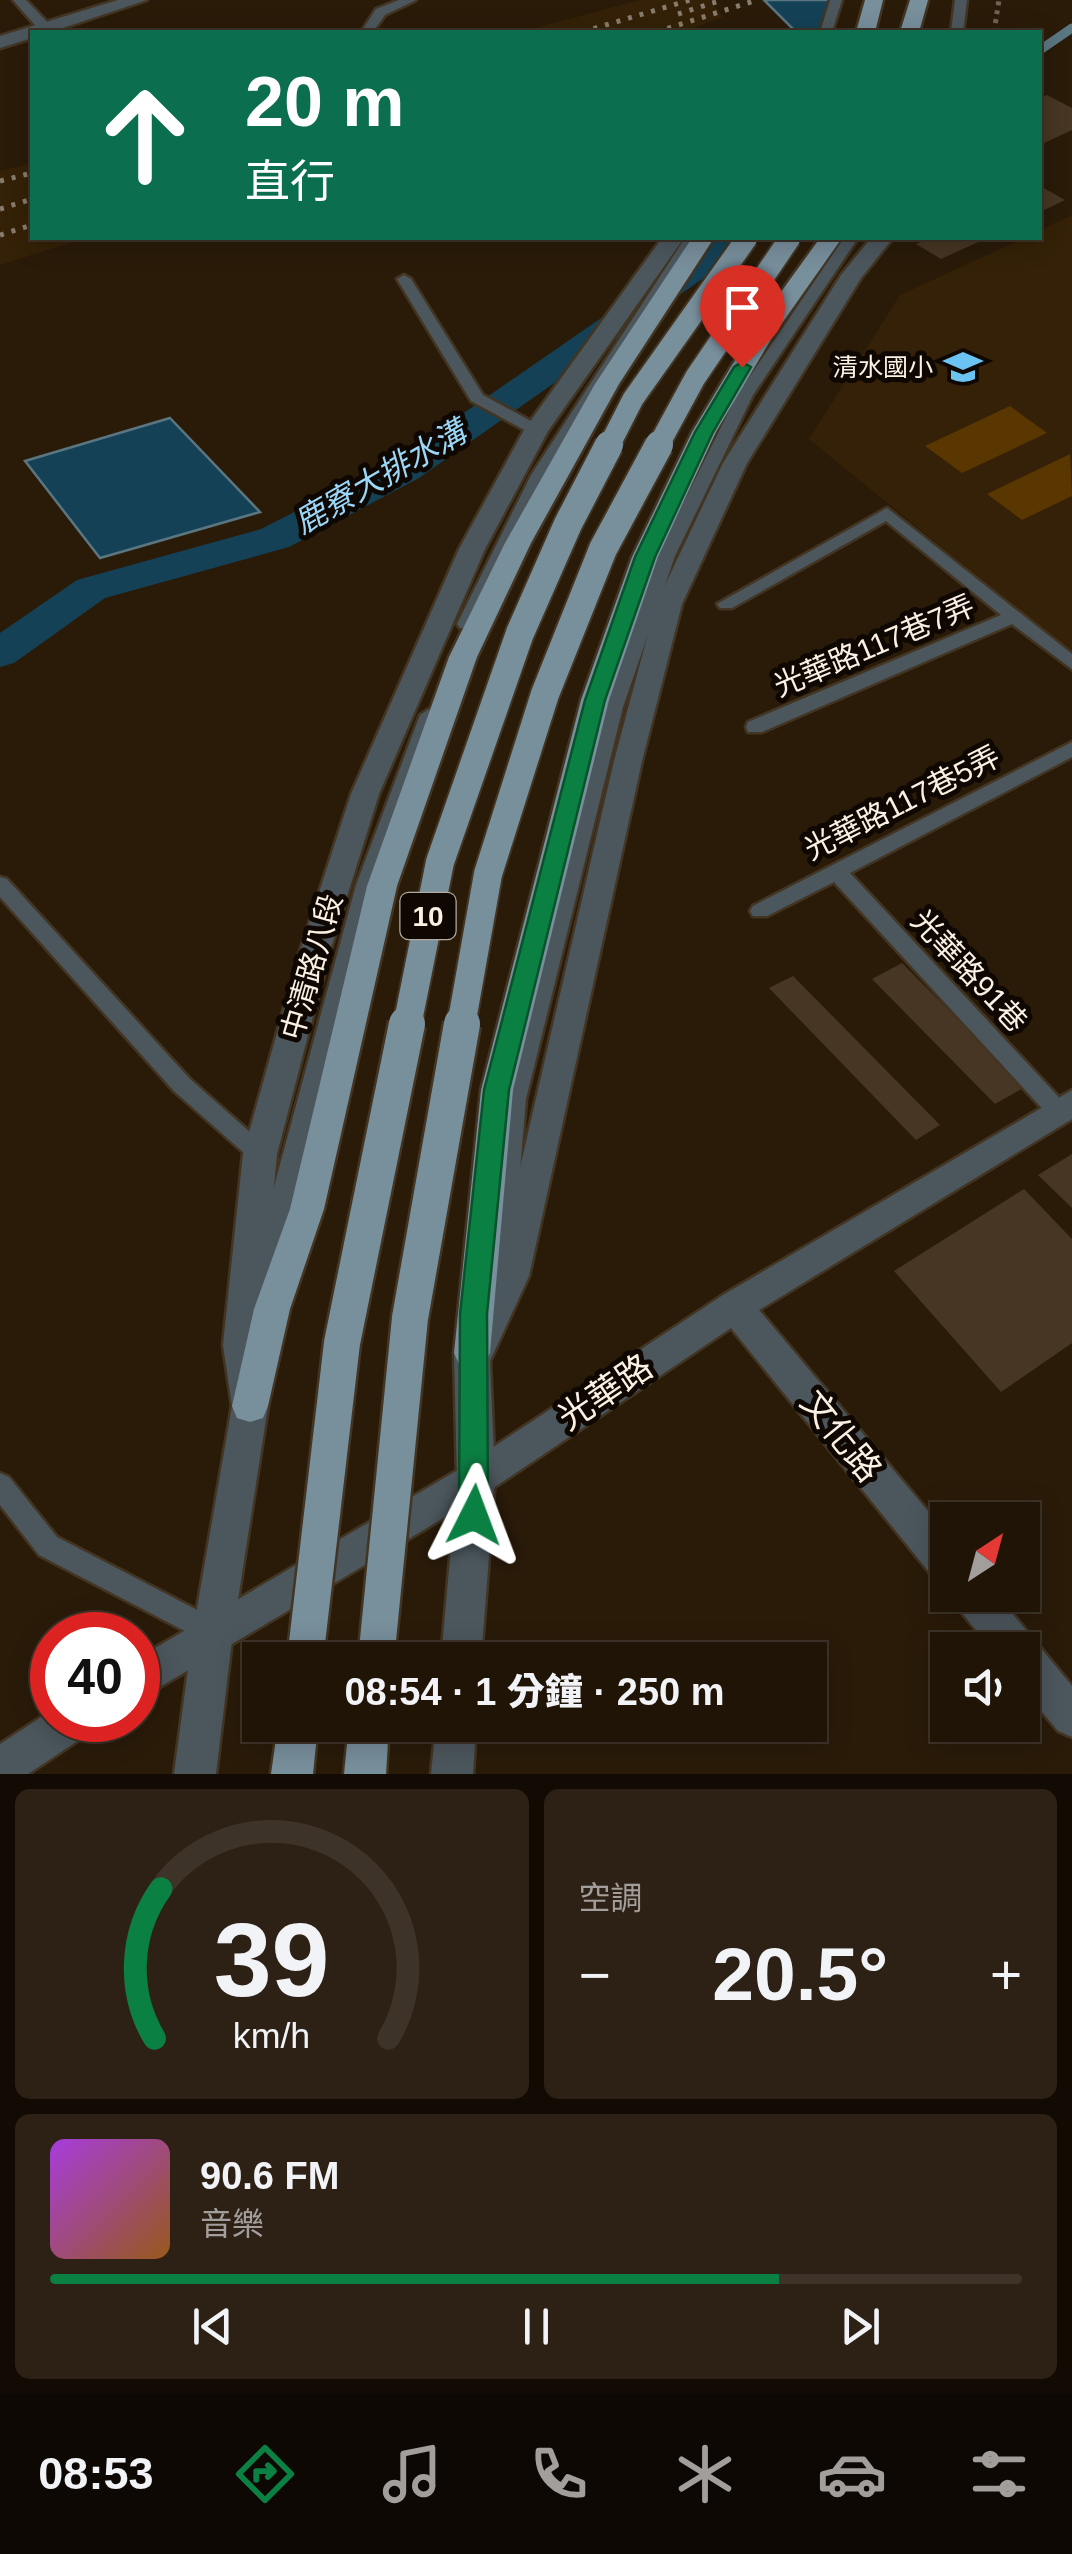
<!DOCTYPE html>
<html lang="zh-TW">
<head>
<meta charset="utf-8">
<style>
  :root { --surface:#201407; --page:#2d2115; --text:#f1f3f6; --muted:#a29e9b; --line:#3d3328; --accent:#0b8043 }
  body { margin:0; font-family:Helvetica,"Noto Sans TC",sans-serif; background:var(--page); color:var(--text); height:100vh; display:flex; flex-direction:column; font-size:38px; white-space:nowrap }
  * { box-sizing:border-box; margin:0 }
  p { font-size:32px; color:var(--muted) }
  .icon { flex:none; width:55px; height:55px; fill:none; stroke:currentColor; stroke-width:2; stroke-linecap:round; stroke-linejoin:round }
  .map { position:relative; height:1774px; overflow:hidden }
  .details { display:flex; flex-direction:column; gap:15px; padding:15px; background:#120b04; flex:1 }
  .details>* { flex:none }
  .top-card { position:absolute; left:30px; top:30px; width:1012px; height:210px; border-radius:0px; box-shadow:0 5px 25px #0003,0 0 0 2px var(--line); background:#0b6e4f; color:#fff; overflow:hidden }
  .needle { width:65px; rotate:36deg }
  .fabs { position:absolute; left:930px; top:1502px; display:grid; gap:20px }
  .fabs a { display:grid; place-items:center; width:110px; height:110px; border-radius:0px; background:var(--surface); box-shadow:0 5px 25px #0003,0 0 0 2px var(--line); font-size:50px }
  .speed { position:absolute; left:30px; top:1612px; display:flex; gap:20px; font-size:50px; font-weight:700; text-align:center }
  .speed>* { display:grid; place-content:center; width:130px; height:130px; border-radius:50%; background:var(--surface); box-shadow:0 5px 25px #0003,0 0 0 2px var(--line); line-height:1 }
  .speed .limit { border:15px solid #d22; background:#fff; color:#111 }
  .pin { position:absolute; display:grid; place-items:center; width:85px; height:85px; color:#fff; margin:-102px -42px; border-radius:50% 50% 50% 0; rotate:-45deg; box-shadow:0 0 10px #0007 }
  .pin .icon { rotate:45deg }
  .me { position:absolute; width:110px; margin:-55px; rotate:3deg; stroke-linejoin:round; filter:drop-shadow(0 0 8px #0008) }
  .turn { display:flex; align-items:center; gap:35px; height:210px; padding:0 50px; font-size:45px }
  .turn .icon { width:130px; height:130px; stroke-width:2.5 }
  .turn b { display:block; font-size:70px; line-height:85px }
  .big { font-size:75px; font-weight:800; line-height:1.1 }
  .details .card { flex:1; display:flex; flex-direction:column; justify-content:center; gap:15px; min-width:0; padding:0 35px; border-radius:15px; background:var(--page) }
  .details .dial { align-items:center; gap:0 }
  .dial svg { height:260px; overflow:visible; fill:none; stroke:var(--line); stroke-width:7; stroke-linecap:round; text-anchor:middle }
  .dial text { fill:var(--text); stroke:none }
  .song { display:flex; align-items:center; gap:30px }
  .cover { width:120px; height:120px; border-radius:15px; background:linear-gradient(135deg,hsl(280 70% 55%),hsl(30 70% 35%)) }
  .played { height:10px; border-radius:5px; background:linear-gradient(90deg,var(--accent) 75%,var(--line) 75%) }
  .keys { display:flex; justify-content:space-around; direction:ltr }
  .heat { display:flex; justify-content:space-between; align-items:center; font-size:55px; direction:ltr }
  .details .tiles { flex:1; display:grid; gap:15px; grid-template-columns:1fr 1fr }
  .card:last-child { grid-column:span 2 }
  .trip { position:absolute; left:242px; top:1642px; width:585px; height:100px; border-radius:0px; background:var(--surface); box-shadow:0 5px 25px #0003,0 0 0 2px var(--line); font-weight:800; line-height:100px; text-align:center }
  .tabs { display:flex; height:160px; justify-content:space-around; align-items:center; background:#0d0803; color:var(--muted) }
  .tabs .icon { width:70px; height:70px }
  .tabs .selected { color:var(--accent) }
  .tabs b { font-size:45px; color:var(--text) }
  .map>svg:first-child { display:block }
  .built { fill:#342107 }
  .green { fill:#5a3700 }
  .water { fill:#154156; stroke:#5a7681; stroke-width:2.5 }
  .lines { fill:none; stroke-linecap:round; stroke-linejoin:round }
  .stream { stroke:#5a7681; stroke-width:9 }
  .canal { fill:#154156; fill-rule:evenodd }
  .building { fill:#463623 }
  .service-casing { stroke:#433523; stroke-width:5 }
  .minor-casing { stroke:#433523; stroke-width:5 }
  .tertiary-casing { stroke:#433523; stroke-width:5 }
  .primary-casing { stroke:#433523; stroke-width:5 }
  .path { stroke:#706353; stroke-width:5; stroke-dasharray:4 5; stroke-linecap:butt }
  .service { fill:#4c575d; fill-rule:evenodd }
  .minor { fill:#4c575d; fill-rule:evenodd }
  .tertiary { fill:#4c575d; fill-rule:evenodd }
  .primary { fill:#788f9c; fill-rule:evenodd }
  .rail { stroke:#887c6c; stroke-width:5; stroke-dasharray:4 8; stroke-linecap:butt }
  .primary-bridge-far2-casing { stroke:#433523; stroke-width:25; stroke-linecap:butt }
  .primary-bridge-far1-casing { stroke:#433523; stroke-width:32; stroke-linecap:butt }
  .primary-bridge-casing { stroke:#433523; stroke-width:41; stroke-linecap:butt }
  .primary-bridge-far2 { stroke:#788f9c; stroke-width:21 }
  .primary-bridge-far1 { stroke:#788f9c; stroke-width:28 }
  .primary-bridge { stroke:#788f9c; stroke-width:36 }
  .route { fill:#0b8043; stroke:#07532c; stroke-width:2.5 }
  .labels { text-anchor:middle; stroke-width:10; stroke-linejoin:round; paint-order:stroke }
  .far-poi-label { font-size:25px; fill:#faf0e4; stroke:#0e0702; text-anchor:end }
  .shield { fill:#0e0702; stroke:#b3aaa0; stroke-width:2.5 }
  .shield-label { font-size:28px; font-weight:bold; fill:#faf0e4 }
  .street-label { font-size:30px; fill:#faf0e4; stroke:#0e0702 }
  .water-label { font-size:32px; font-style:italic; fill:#9bd7f9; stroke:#0e0702 }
  .near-street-label { font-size:35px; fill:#faf0e4; stroke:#0e0702 }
</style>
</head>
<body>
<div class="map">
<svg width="1072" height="1774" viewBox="0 0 1072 1774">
  <rect width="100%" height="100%" fill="#2a1b09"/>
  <g class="built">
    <path d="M640,0H710L723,17L683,32H520Z"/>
    <path d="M32,163V238H86L0,265V171Z"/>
    <path d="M1072,215V654L809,439L900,295L1024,238H1040V230Z"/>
  </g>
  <g class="green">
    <path d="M1010,406L1047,433L962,473L925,446Z"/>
    <path d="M1070,454L1072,496L1022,520L987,494Z"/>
  </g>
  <g class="water">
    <path d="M764,0H831L834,4L819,32H796Z"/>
    <path d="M170,418L260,512L100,558L25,461Z"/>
  </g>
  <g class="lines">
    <path class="stream" d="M1040,50L1072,28"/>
    <path class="canal" d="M710,238H743L725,263L419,478L289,547L105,598L14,663L0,667V633L77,580L261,529L393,462L701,249Z"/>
  </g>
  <g class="building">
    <path d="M1047,95L1072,108V130L1040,145V98Z"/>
    <path d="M1040,186L1065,200L1040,212Z"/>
    <path d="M930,238H987L941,259L916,244Z"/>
    <path d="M902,963L1025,1087L995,1104L872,979Z"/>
    <path d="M793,976L940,1125L916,1140L769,988Z"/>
    <path d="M1072,1154V1208L1038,1175Z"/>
    <path d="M1024,1189L1072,1239V1343L1001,1392L894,1271Z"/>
  </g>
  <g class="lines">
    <g class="service-casing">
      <g id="service">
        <path d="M13,0H26L50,25V31H40Z"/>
        <path d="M399,0H416L385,15L373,32H361L376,9Z"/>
        <path d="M830,0H842L832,32H820Z"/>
        <path d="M955,0H967L963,32H951Z"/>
        <path d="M685,238H699L547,475L475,624L472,628H460L457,624L531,475Z"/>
        <path d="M844,238H858L753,395L675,556L623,707L526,1099L513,1255L495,1292L487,1295L479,1292L475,1285L489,1255L504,1099L605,707L657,556L737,395Z"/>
        <path d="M404,275L411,279L483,395L542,427V433H530L471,401L397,279Z"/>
        <path d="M887,508L1072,654V669L1012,624L762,732H748L746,727L748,722L1001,615L886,521L732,608H720L717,604Z"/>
        <path d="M429,709L438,715L376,885L271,1286L267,1293L259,1296L251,1293L247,1286L356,885L420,715Z"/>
        <path d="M1072,742V757L850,873L1067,1106L1070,1112L1067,1118L1059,1121L1051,1118L834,882L767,916H753L750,911L753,906Z"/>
        <path d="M0,877L7,879L190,1079L268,1148L271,1154L268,1160L260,1163L252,1160L174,1091L0,897Z"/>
        <path d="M0,1473L9,1477L57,1537L222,1623L226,1632L222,1641L213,1645L204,1641L39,1555L0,1505Z"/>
      </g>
    </g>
    <g class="minor-casing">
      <g id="minor">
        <path d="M118,0H147L51,32H32V38L0,48V36Z"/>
        <path d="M1072,1090V1119L759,1310L948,1535V1583L934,1578L731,1328L489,1491L138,1700V1658L463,1467L723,1295Z"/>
        <path d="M953,1595H997L1072,1686V1737L1058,1731L1022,1688V1650H992L958,1608Z"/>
        <path d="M52,1710V1720H94L88,1734L28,1774H0V1744Z"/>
      </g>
    </g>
    <g class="tertiary-casing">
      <g id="tertiary">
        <path d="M662,238H684L548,431L485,549L379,794L330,951L277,1154L259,1345L268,1406L233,1632L216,1774H174L193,1632L232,1406L223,1345L243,1154L300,951L351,794L459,549L524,430Z"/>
        <path d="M871,238H893L861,278L747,463L682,604L642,761L529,1276L490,1361L495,1479L481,1660H441L457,1479L454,1353L459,1342L465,1340L495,1276L614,761L656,604L723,463L841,275Z"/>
        <path d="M436,1725H476L473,1774H431Z"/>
      </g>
    </g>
    <g class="primary-casing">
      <g id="primary">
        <path d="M865,0H883L875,32H856Z"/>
        <path d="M910,0H928L919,32H900Z"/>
        <path d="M692,238H714L619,384L531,543L477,657L397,886L324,1209L290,1309L268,1406L263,1418L250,1422L237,1418L232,1406L254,1309L290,1209L367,886L449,657L505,543L595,384Z"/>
        <path d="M820,238H842L773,336L716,432L658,557L609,700L513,1090L490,1353L485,1364L472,1369L459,1364L454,1353L481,1090L581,700L632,557L692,432L750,335Z"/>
        <path d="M278,1725H318L313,1774H271Z"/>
        <path d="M349,1725H389L386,1774H344Z"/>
      </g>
    </g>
    <path class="path" d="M994,32L999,0"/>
    <use href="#service" class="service"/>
    <use href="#minor" class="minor"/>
    <use href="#tertiary" class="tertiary"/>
    <use href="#primary" class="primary"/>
    <g class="rail">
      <path d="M678,14L722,0"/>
      <path d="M582,32L690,0"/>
      <path d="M656,32L757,0"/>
      <path d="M0,181L32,173"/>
      <path d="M0,209L32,199"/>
      <path d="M0,235L32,225"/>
    </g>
    <g class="primary-bridge-far2-casing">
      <g id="primary-bridge-far2">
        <path d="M608,448L633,399L747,238"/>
        <path d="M657,448L695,378L790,238"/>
      </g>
    </g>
    <g class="primary-bridge-far1-casing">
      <g id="primary-bridge-far1">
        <path d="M407,1026L440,862L520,633L568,524L609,445"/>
        <path d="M461,1026L488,874L545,694L603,549L659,445"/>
      </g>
    </g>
    <g class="primary-bridge-casing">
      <g id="primary-bridge">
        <path d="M305,1660L342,1343L407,1024"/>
        <path d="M376,1660L410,1318L462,1024"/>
      </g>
    </g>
    <use href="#primary-bridge-far2" class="primary-bridge-far2"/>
    <use href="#primary-bridge-far1" class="primary-bridge-far1"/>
    <use href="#primary-bridge" class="primary-bridge"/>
  </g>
  <path class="route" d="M742,362L751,367L713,432L655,557L605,700L509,1090L487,1314L488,1515L484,1525L474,1528L463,1525L459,1515L460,1314L484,1090L585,700L635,557L695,432L734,367Z"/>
  <defs>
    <g id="school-bare" transform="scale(3)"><path d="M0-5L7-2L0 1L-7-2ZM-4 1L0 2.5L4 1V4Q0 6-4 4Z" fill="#6bc3f2" stroke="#0e0702" stroke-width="2.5" paint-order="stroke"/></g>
  </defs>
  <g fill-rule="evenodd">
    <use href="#school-bare" x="963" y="367"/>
  </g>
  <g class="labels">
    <g class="far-poi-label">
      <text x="933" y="376">清水國小</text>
    </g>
    <rect class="shield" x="400.5" y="893" width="55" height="46" rx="8"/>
    <g class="shield-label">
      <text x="428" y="926">10</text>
    </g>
    <g class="street-label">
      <text transform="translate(874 646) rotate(-23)" y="10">光華路117巷7弄</text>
      <text transform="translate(902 803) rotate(-27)" y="10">光華路117巷5弄</text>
      <text transform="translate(312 967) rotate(-74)" y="10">中清路八段</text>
      <text transform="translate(969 971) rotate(47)" y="10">光華路91巷</text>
    </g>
    <g class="water-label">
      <text transform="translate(380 477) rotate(-30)" y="11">鹿寮大排水溝</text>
    </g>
    <g class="near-street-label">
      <text transform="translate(605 1392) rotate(-34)" y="12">光華路</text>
      <text transform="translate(841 1436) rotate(51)" y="12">文化路</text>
    </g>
  </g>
</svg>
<div class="fabs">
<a><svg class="needle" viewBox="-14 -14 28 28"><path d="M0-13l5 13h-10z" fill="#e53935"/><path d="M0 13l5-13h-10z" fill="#a29e9b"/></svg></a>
<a><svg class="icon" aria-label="sound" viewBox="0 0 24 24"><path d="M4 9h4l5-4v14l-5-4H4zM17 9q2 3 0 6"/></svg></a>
</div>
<div class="speed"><div class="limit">40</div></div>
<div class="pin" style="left:742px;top:367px;background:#d93025"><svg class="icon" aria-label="arrive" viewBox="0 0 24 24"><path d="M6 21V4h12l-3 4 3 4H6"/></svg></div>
<svg class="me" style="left:474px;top:1515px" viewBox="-20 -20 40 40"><path d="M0-17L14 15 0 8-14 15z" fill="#0b8043" stroke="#fff" stroke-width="4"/></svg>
<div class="trip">08:54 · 1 分鐘 · 250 m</div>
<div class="top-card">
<div class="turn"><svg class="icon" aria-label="ahead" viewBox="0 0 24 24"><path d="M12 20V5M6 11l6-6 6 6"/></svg><div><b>20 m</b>直行</div></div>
</div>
</div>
<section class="details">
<div class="tiles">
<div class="card dial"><svg viewBox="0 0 100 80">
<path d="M14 69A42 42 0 1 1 86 69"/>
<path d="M14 69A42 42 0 0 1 16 23" stroke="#0b8043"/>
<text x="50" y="56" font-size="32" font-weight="700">39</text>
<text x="50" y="72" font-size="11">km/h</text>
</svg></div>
<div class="card"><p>空調</p>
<div class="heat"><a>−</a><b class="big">20.5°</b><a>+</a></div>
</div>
<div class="card">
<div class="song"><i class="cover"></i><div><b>90.6 FM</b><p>音樂</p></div></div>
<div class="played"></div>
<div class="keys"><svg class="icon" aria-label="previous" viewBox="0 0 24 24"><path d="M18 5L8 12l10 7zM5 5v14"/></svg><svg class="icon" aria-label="pause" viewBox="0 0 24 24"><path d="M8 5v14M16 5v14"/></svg><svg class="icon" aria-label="next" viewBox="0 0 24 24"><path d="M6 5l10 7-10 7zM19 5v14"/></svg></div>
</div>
</div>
</section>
<nav class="tabs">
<b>08:53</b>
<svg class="icon selected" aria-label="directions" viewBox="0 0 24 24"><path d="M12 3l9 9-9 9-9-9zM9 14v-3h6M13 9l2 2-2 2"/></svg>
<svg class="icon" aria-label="music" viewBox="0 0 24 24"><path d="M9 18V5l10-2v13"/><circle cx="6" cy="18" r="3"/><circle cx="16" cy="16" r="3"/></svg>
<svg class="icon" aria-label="phone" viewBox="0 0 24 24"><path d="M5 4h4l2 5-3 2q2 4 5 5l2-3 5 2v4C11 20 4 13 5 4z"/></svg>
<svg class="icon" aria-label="climate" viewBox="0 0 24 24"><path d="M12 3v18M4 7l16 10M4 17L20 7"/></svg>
<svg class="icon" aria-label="car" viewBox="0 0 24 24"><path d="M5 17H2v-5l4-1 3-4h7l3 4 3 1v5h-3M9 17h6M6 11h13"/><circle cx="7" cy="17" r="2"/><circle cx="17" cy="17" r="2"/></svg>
<svg class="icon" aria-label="filters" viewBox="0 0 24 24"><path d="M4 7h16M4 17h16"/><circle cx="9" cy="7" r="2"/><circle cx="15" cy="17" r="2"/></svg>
</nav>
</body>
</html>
